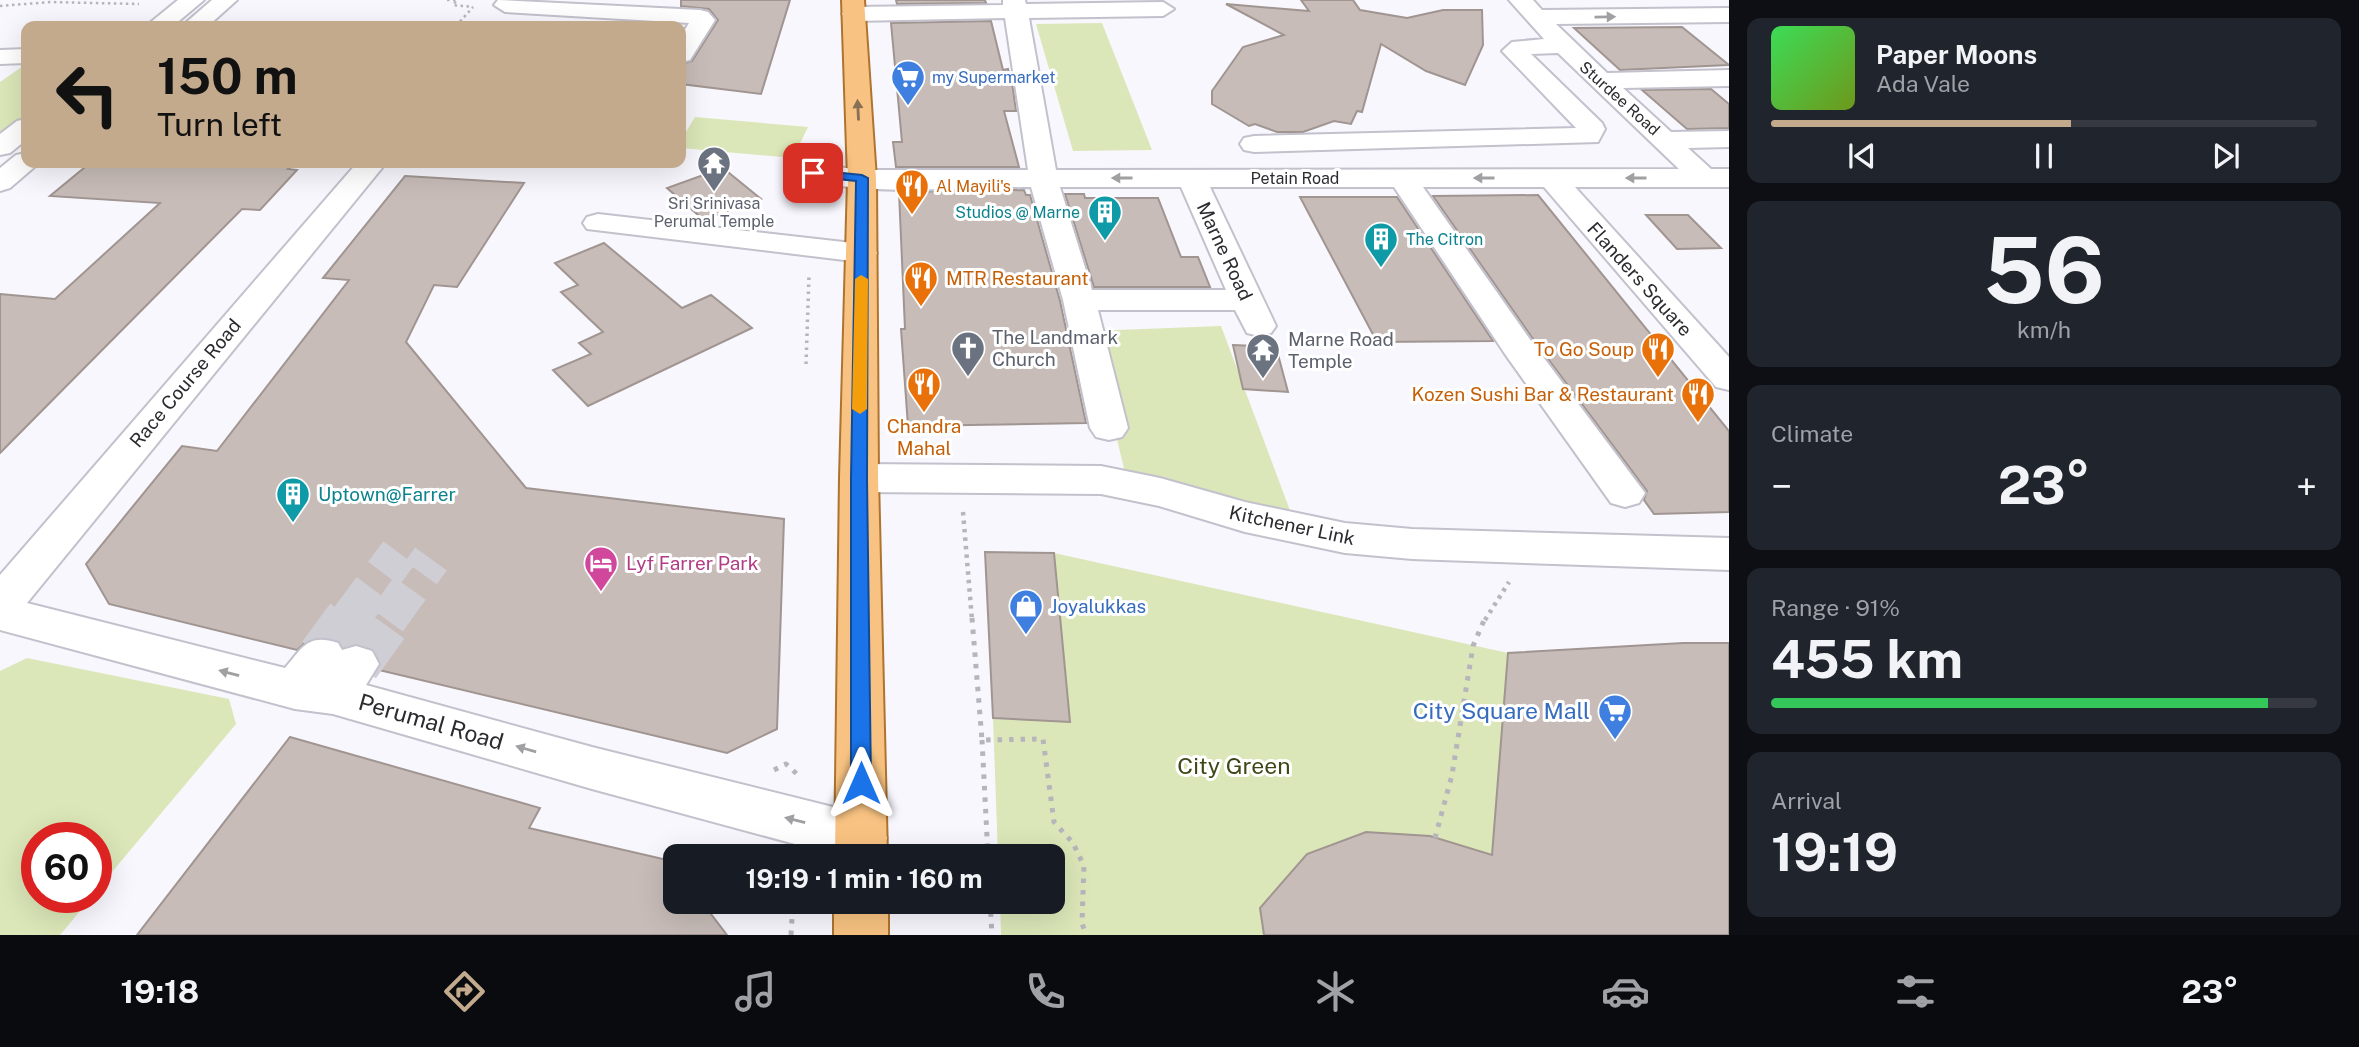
<!DOCTYPE html>
<html lang="en">
<head>
<meta charset="utf-8">
<style>
  :root { --surface:#171b24; --page:#20242c; --text:#f1f3f6; --muted:#9ea1a6; --line:#363941; --accent:#c3aa8d }
  body { margin:0; font-family:"Public Sans",sans-serif; background:var(--page); color:var(--text); height:100vh; display:flex; flex-direction:column; font-size:26px; white-space:nowrap }
  * { box-sizing:border-box; margin:0 }
  p { font-size:23px; color:var(--muted) }
  .icon { flex:none; width:38px; height:38px; fill:none; stroke:currentColor; stroke-width:2; stroke-linecap:round; stroke-linejoin:round }
  .map { position:relative; flex:1; overflow:hidden }
  .side { display:flex; flex-direction:column; gap:18px; padding:18px; background:#0d0f14; width:630px }
  .side>* { flex:none }
  .guide { position:absolute; left:21px; top:21px; width:665px; height:147px; border-radius:14px; box-shadow:0 7px 28px #0002; background:#c3aa8d; color:#111; overflow:hidden }
  .speed { position:absolute; left:21px; top:822px; display:flex; gap:14px; font-size:35px; font-weight:700; text-align:center }
  .speed>* { display:grid; place-content:center; width:91px; height:91px; border-radius:50%; background:var(--surface); box-shadow:0 7px 28px #0002; line-height:1 }
  .speed .limit { border:10px solid #d22; background:#fff; color:#111 }
  .pin { position:absolute; display:grid; place-items:center; width:60px; height:60px; color:#fff; margin:-30px; border-radius:14px; box-shadow:0 4px 10px #0006 }
  .me { position:absolute; width:77px; margin:-38px; rotate:0deg; stroke-linejoin:round; filter:drop-shadow(0 0 5px #0008) }
  .turn { display:flex; align-items:center; gap:24px; height:147px; padding:0 21px; font-size:32px }
  .turn .icon { width:91px; height:91px; stroke-width:2.5 }
  .turn b { display:block; font-size:49px; line-height:60px }
  .big { font-size:52px; font-weight:700; line-height:1.1 }
  .side .widget { flex:1; display:flex; flex-direction:column; justify-content:center; gap:10px; min-width:0; padding:0 24px; border-radius:14px; background:var(--page) }
  .side .dial { align-items:center; gap:0 }
  .dial b { font-size:91px; line-height:1 }
  .song { display:flex; align-items:center; gap:21px }
  .cover { width:84px; height:84px; border-radius:10px; background:linear-gradient(135deg,hsl(130 70% 55%),hsl(80 70% 35%)) }
  .played { height:7px; border-radius:4px; background:linear-gradient(90deg,var(--accent) 55%,var(--line) 55%) }
  .keys { display:flex; justify-content:space-around; direction:ltr }
  .heat { display:flex; justify-content:space-between; align-items:center; font-size:38px; direction:ltr }
  .charge { height:10px; border-radius:5px; background:linear-gradient(90deg,#34c759 91%,var(--line) 0) }
  .trip { position:absolute; left:663px; top:844px; width:402px; height:70px; border-radius:14px; background:var(--surface); box-shadow:0 7px 28px #0002; font-weight:700; line-height:70px; text-align:center }
  .menu { display:flex; height:112px; justify-content:space-around; align-items:center; background:#090b0e; color:var(--muted) }
  .menu .icon { width:49px; height:49px }
  .menu .on { color:var(--accent) }
  .menu b { font-size:32px; color:var(--text) }
  main { display:flex; flex:1; min-height:0 }
  .map>svg:first-child { display:block }
  .green { fill:#dbe7b8 }
  .building { fill:#c7bcb8; stroke:#a09591; stroke-width:2 }
  .lines { fill:none; stroke-linecap:round; stroke-linejoin:round }
  .minor-tunnel-far1 { stroke:#cfced5; stroke-width:39; stroke-dasharray:39 19; stroke-linecap:butt }
  .minor-tunnel { stroke:#cfced5; stroke-width:49; stroke-dasharray:49 24; stroke-linecap:butt }
  .minor-casing { stroke:#c2c1cc; stroke-width:4 }
  .major-casing { stroke:#ae742f; stroke-width:4 }
  .path-far3 { stroke:#b6b5bb; stroke-width:2.5; stroke-dasharray:2.5 3.5; stroke-linecap:butt }
  .path-far2 { stroke:#b6b5bb; stroke-width:3.5; stroke-dasharray:2.5 4.5; stroke-linecap:butt }
  .path-far1 { stroke:#b6b5bb; stroke-width:4.5; stroke-dasharray:3.5 5; stroke-linecap:butt }
  .path { stroke:#b6b5bb; stroke-width:5; stroke-dasharray:4.5 7; stroke-linecap:butt }
  .minor { fill:#fff; fill-rule:evenodd }
  .major { fill:#f8c382; fill-rule:evenodd }
  .oneway { fill:#a0a0a2 }
  .oneway2 { fill:#887055 }
  .route { fill:#1a73e8; stroke:#114b97; stroke-width:2 }
  .slow { fill:#f59e0b }
  .labels { text-anchor:middle; stroke-width:6; stroke-linejoin:round; paint-order:stroke }
  .far-shop-label { font-size:16px; fill:#366cbe; stroke:#fff; text-anchor:start }
  .far-street-label { font-size:16px; fill:#2c2c30; stroke:#fff }
  .far-food-label { font-size:16px; fill:#c56008; stroke:#fff; text-anchor:start }
  .far-worship-label { font-size:16px; fill:#5b616d; stroke:#fff }
  .far-culture-label { font-size:16px; fill:#0d838f; stroke:#fff; text-anchor:end }
  .street-label { font-size:19px; fill:#2c2c30; stroke:#fff }
  .food-label { font-size:19px; fill:#c56008; stroke:#fff; text-anchor:end }
  .worship-label { font-size:19px; fill:#5b616d; stroke:#fff; text-anchor:start }
  .culture-label { font-size:19px; fill:#0d838f; stroke:#fff; text-anchor:start }
  .hotel-label { font-size:19px; fill:#b23c85; stroke:#fff; text-anchor:start }
  .shop-label { font-size:19px; fill:#366cbe; stroke:#fff; text-anchor:start }
  .near-shop-label { font-size:23px; fill:#366cbe; stroke:#fff; text-anchor:end }
  .near-street-label { font-size:23px; fill:#2c2c30; stroke:#fff }
  .near-park-label { font-size:23px; fill:#3e4715; stroke:#fff }
</style>
</head>
<body>
<main>
<div class="map">
<svg width="1729" height="935" viewBox="0 0 1729 935">
  <rect width="100%" height="100%" fill="#f8f7fe"/>
  <g class="green">
    <path d="M1102,23L1152,150L1073,151L1036,24Z"/>
    <path d="M26,64V127L0,147V82Z"/>
    <path d="M695,117L808,127L793,158L681,148V140Z"/>
    <path d="M1221,326L1294,521L1127,481L1091,331Z"/>
    <path d="M1054,553L1508,653L1494,828L1537,935H1001L1000,901H1054V856H998L993,719L1070,721Z"/>
    <path d="M27,658L229,699L236,724L96,891V838H37V898H91L60,935H0V671Z"/>
  </g>
  <g class="building">
    <path d="M681,0H790L761,94L681,84V64L692,61L718,20L709,9L681,6Z"/>
    <path d="M896,0H985L986,3L897,4Z"/>
    <path d="M1301,0H1353L1360,10L1407,18L1443,10H1482L1483,45L1465,85L1426,71L1381,44L1362,112L1357,111L1351,124L1334,121L1303,132H1277L1255,124L1249,126L1212,104V91L1243,47L1284,35L1226,4L1309,11Z"/>
    <path d="M991,21L1003,70L1008,69L1013,89L1016,111H1004L1019,167H896L893,142H902L891,23Z"/>
    <path d="M1682,27L1729,65L1620,70L1574,28Z"/>
    <path d="M1711,89L1729,104V128L1687,129L1642,90Z"/>
    <path d="M90,163H294L288,169L297,170L260,210L242,209L0,453V294L55,299L160,203L50,196Z"/>
    <path d="M723,168L761,199L704,220L667,188Z"/>
    <path d="M405,176L524,183L457,287L434,285L406,342L526,488L784,519L777,729L727,753L379,670L381,663L374,650L357,643L343,647L339,640L319,637L306,642L297,650L109,604L86,564L182,446L217,451L349,280L323,278Z"/>
    <path d="M1024,190L1026,195H1030L1060,301L1086,423L908,426L901,329H905L899,192Z"/>
    <path d="M1065,194H1084L1085,198H1158L1181,257H1198L1210,287H1094Z"/>
    <path d="M1538,195L1729,431V512L1654,514L1644,500L1647,491L1531,336L1433,196Z"/>
    <path d="M1300,197H1397L1493,341L1377,342Z"/>
    <path d="M1646,215H1688L1721,248L1677,249Z"/>
    <path d="M604,243L682,308L711,295L752,328L588,406L553,370L591,354L579,343L603,332L561,292L578,285L555,263Z"/>
    <path d="M1233,345L1276,347L1288,392L1243,389Z"/>
    <path d="M985,552L1054,553L1070,722L993,718Z"/>
    <path d="M1683,643H1729V935H1264L1260,908L1307,854L1366,832L1430,836L1492,855L1508,653Z"/>
    <path d="M290,737L540,808L529,828L676,862V901H701L727,935H137Z"/>
  </g>
  <g class="lines">
    <g class="minor-tunnel-far1">
      <path d="M349,620L399,553"/>
      <path d="M387,620L431,559"/>
    </g>
    <g class="minor-tunnel">
      <path d="M322,656L350,618"/>
      <path d="M356,664L389,618"/>
    </g>
    <g class="minor-casing">
      <g id="minor">
        <path d="M178,0H204L173,26H146Z"/>
        <path d="M212,0H237L208,26H182Z"/>
        <path d="M498,0L700,10L708,12L715,20L690,60L681,62V36L689,23L505,12L494,5Z"/>
        <path d="M1003,0H1025L1026,4L1163,2L1174,9L1163,16L1029,18L1056,170L1679,169L1558,53L1531,54L1602,123L1605,129L1598,142L1254,152L1244,150L1240,144L1244,138L1254,136L1576,128L1502,51L1512,42L1544,39L1509,0H1533L1542,10L1729,8V22L1556,24L1607,73L1729,70V86L1623,88L1671,132L1729,131V147L1688,148L1711,169H1729V187H1575L1729,357V390L1716,387L1544,187H1423L1529,338L1645,493L1639,503L1625,507L1611,503L1505,354L1394,187H1210L1276,326L1271,333L1259,336L1247,333L1235,310H1098L1128,428L1122,437L1109,440L1096,437L1090,428L1063,300L1031,187C959,187 873,197 803,179L799,173L803,167L813,164L862,170H1028L1005,18L854,21L846,19L842,14L846,9L854,7L1003,5ZM1060,187H1181L1226,290H1092Z"/>
        <path d="M26,49V63L0,64V50Z"/>
        <path d="M26,119V140L10,153L0,155V134L17,121Z"/>
        <path d="M26,153V163H39L10,188L0,191V168L16,155Z"/>
        <path d="M357,163H386L27,603L285,668C303,647 308,633 338,643L342,650L356,646L372,651L379,664L366,685L592,747L861,814L879,821L887,838L879,855L839,856L592,789L333,714L295,709L0,630V575Z"/>
        <path d="M598,214L861,244L872,246L877,253L872,260L861,262L587,229L583,223L587,217Z"/>
        <path d="M859,464L1101,466L1160,478L1245,502L1345,523L1412,529L1729,538V570L1412,559L1345,553L1245,532L1159,506L1101,494L859,492L845,488L840,478L845,468Z"/>
      </g>
    </g>
    <g class="major-casing">
      <g id="major">
        <path d="M842,0H864L876,179L878,478L887,856H835L840,478L848,179Z"/>
        <rect x="834" y="901" width="54" height="34"/>
      </g>
    </g>
    <g class="path-far3">
      <path d="M447,0H457L453,5L473,7"/>
      <path d="M0,6L50,2L139,4"/>
      <path d="M456,26L473,7"/>
    </g>
    <path class="path-far2" d="M806,364L809,276"/>
    <g class="path-far1">
      <path d="M963,512L972,620"/>
      <path d="M1485,620L1509,582"/>
    </g>
    <g class="path">
      <path d="M972,618L982,740L1043,739L1054,822L1073,843L1084,866L1082,923L1086,935"/>
      <path d="M982,740L988,856"/>
      <path d="M774,770L786,764L798,775"/>
      <path d="M1435,838L1452,775L1473,646L1485,618"/>
      <path d="M990,901L992,935"/>
      <path d="M791,935L793,901"/>
    </g>
    <use href="#minor" class="minor"/>
    <use href="#major" class="major"/>
  </g>
  <defs><path id="oneway-solid" d="M-6-.8H1V-3.2L6.5 0L1 3.2V.8H-6Z" transform="scale(1.75)"/></defs>
  <g class="oneway">
    <use href="#oneway-solid" transform="translate(1605 17) rotate(-1)"/>
    <use href="#oneway-solid" transform="translate(1122 178) rotate(180)"/>
    <use href="#oneway-solid" transform="translate(1484 178) rotate(180)"/>
    <use href="#oneway-solid" transform="translate(1636 178) rotate(-180)"/>
    <use href="#oneway-solid" transform="translate(229 673) rotate(-165)"/>
    <use href="#oneway-solid" transform="translate(526 749) rotate(-164)"/>
    <use href="#oneway-solid" transform="translate(795 820) rotate(-166)"/>
  </g>
  <use class="oneway2" href="#oneway-solid" transform="translate(858 110) rotate(-93)"/>
  <path class="route" d="M813,170L862,175L868,178L867,478L871,783L868,789L861,792L854,789L851,783V478L856,181L809,176L807,173Z"/>
  <path class="slow" d="M861,275L868,279L867,409L860,414L852,409L855,279Z"/>
  <defs>
    <g id="supermarket-pin" transform="scale(1.75)"><path d="M0 17L-7.5 6A9.5 9.5 0 1 1 7.5 6Z" fill="#3f7fe0" stroke="#fff"/><path d="M-6-5.5h2.5l.6 2H6L4.5 2H-2.5L-4.4-4H-6ZM-1.5 3.2a1.3 1.3 0 1 0 .1 0ZM3 3.2a1.3 1.3 0 1 0 .1 0Z" fill="#fff"/></g>
    <g id="temple-pin" transform="scale(1.75)"><path d="M0 17L-7.5 6A9.5 9.5 0 1 1 7.5 6Z" fill="#6b7280" stroke="#fff"/><path d="M0-6L5-2H3V0L6.5 2.5H4V6H1.5V3h-3V6H-4V2.5H-6.5L-3 0V-2H-5Z" fill="#fff"/></g>
    <g id="restaurant-pin" transform="scale(1.75)"><path d="M0 17L-7.5 6A9.5 9.5 0 1 1 7.5 6Z" fill="#e8710a" stroke="#fff"/><path d="M-5-6h1v4h1v-4h1v4h1v-4h1v5L-1.5 .5V6h-2V.5L-5-1ZM5-6V6H3V1.5H1.5Q1.5-4 5-6Z" fill="#fff"/></g>
    <g id="building-pin" transform="scale(1.75)"><path d="M0 17L-7.5 6A9.5 9.5 0 1 1 7.5 6Z" fill="#0f9aa8" stroke="#fff"/><path d="M-4-6H4V6H1V3H-1V6H-4ZM-2.5-4.3h1.7v1.8h-1.7ZM.8-4.3h1.7v1.8H.8ZM-2.5-1h1.7V.8h-1.7ZM.8-1h1.7V.8H.8Z" fill="#fff"/></g>
    <g id="church-pin" transform="scale(1.75)"><path d="M0 17L-7.5 6A9.5 9.5 0 1 1 7.5 6Z" fill="#6b7280" stroke="#fff"/><path d="M-1.2-6h2.4v3.5h3.3v2.4h-3.3V6h-2.4V-.1h-3.3v-2.4h3.3Z" fill="#fff"/></g>
    <g id="hotel-pin" transform="scale(1.75)"><path d="M0 17L-7.5 6A9.5 9.5 0 1 1 7.5 6Z" fill="#d1479c" stroke="#fff"/><path d="M-6-4.5h1.5V1H6V5H4.5V3h-9V5H-6ZM-4 0a1.8 1.8 0 1 1 3.6 0ZM.5 0V-2.5h3Q6-2.5 6 0Z" fill="#fff"/></g>
    <g id="shop-pin" transform="scale(1.75)"><path d="M0 17L-7.5 6A9.5 9.5 0 1 1 7.5 6Z" fill="#3f7fe0" stroke="#fff"/><path d="M-5-2.5h2.3a2.7 3.5 0 0 1 5.4 0H5L5.5 6h-11ZM-1.5-2.5h3a1.5 2.3 0 0 0-3 0Z" fill="#fff"/></g>
  </defs>
  <g fill-rule="evenodd">
    <use href="#supermarket-pin" x="908" y="77"/>
    <use href="#temple-pin" x="714" y="163"/>
    <use href="#restaurant-pin" x="912" y="186"/>
    <use href="#building-pin" x="1105" y="212"/>
    <use href="#building-pin" x="1381" y="239"/>
    <use href="#restaurant-pin" x="921" y="278"/>
    <use href="#church-pin" x="968" y="348"/>
    <use href="#restaurant-pin" x="1658" y="349"/>
    <use href="#temple-pin" x="1263" y="350"/>
    <use href="#restaurant-pin" x="924" y="384"/>
    <use href="#restaurant-pin" x="1698" y="394"/>
    <use href="#building-pin" x="293" y="494"/>
    <use href="#hotel-pin" x="601" y="563"/>
    <use href="#shop-pin" x="1026" y="606"/>
    <use href="#supermarket-pin" x="1615" y="711"/>
  </g>
  <g class="labels">
    <g class="far-shop-label">
      <text x="932" y="83">my Supermarket</text>
    </g>
    <g class="far-street-label">
      <text transform="translate(1620 98) rotate(42)" y="6">Sturdee Road</text>
      <text x="1295" y="184">Petain Road</text>
    </g>
    <g class="far-food-label">
      <text x="936" y="192">Al Mayili's</text>
    </g>
    <g class="far-worship-label">
      <text x="714" y="209">Sri Srinivasa<tspan x="714" dy="18">Perumal Temple</tspan></text>
    </g>
    <g class="far-culture-label">
      <text x="1080" y="218">Studios @ Marne</text>
      <text x="1406" y="245" text-anchor="start">The Citron</text>
    </g>
    <g class="street-label">
      <text transform="translate(1225 251) rotate(65)" y="7">Marne Road</text>
      <text transform="translate(1640 279) rotate(48)" y="7">Flanders Square</text>
      <text transform="translate(185 383) rotate(-50)" y="7">Race Course Road</text>
      <text transform="translate(1292 525) rotate(12)" y="7">Kitchener Link</text>
    </g>
    <g class="food-label">
      <text x="946" y="285" text-anchor="start">MTR Restaurant</text>
      <text x="1634" y="356">To Go Soup</text>
      <text x="1674" y="401">Kozen Sushi Bar &amp; Restaurant</text>
      <text x="924" y="433" text-anchor="middle">Chandra<tspan x="924" dy="22">Mahal</tspan></text>
    </g>
    <g class="worship-label">
      <text x="992" y="344">The Landmark<tspan x="992" dy="22">Church</tspan></text>
      <text x="1288" y="346">Marne Road<tspan x="1288" dy="22">Temple</tspan></text>
    </g>
    <g class="culture-label">
      <text x="318" y="501">Uptown@Farrer</text>
    </g>
    <g class="hotel-label">
      <text x="626" y="570">Lyf Farrer Park</text>
    </g>
    <g class="shop-label">
      <text x="1050" y="613">Joyalukkas</text>
    </g>
    <g class="near-shop-label">
      <text x="1590" y="719">City Square Mall</text>
    </g>
    <g class="near-street-label">
      <text transform="translate(431 722) rotate(16)" y="8">Perumal Road</text>
    </g>
    <g class="near-park-label">
      <text x="1234" y="774">City Green</text>
    </g>
  </g>
</svg>
<div class="speed"><div class="limit">60</div></div>
<div class="pin" style="left:813px;top:173px;background:#d93025"><svg class="icon" aria-label="arrive" viewBox="0 0 24 24"><path d="M6 21V4h12l-3 4 3 4H6"/></svg></div>
<svg class="me" style="left:861px;top:783px" viewBox="-20 -20 40 40"><path d="M0-17L14 15 0 8-14 15z" fill="#1a73e8" stroke="#fff" stroke-width="4"/></svg>
<div class="trip">19:19 · 1 min · 160 m</div>
<div class="guide">
<div class="turn"><svg class="icon" aria-label="left" viewBox="0 0 24 24"><path d="M17 20v-9H6M10 6l-5 5 5 5"/></svg><div><b>150 m</b>Turn left</div></div>
</div>
</div>
<section class="side">
<div class="widget">
<div class="song"><i class="cover"></i><div><b>Paper Moons</b><p>Ada Vale</p></div></div>
<div class="played"></div>
<div class="keys"><svg class="icon" aria-label="previous" viewBox="0 0 24 24"><path d="M18 5L8 12l10 7zM5 5v14"/></svg><svg class="icon" aria-label="pause" viewBox="0 0 24 24"><path d="M8 5v14M16 5v14"/></svg><svg class="icon" aria-label="next" viewBox="0 0 24 24"><path d="M6 5l10 7-10 7zM19 5v14"/></svg></div>
</div>
<div class="widget dial"><b>56</b><p>km/h</p></div>
<div class="widget"><p>Climate</p>
<div class="heat"><a>−</a><b class="big">23°</b><a>+</a></div>
</div>
<div class="widget"><p>Range · 91%</p><b class="big">455 km</b><div class="charge"></div></div>
<div class="widget"><p>Arrival</p><b class="big">19:19</b></div>
</section>
</main>
<nav class="menu">
<b>19:18</b>
<svg class="icon on" aria-label="directions" viewBox="0 0 24 24"><path d="M12 3l9 9-9 9-9-9zM9 14v-3h6M13 9l2 2-2 2"/></svg>
<svg class="icon" aria-label="music" viewBox="0 0 24 24"><path d="M9 18V5l10-2v13"/><circle cx="6" cy="18" r="3"/><circle cx="16" cy="16" r="3"/></svg>
<svg class="icon" aria-label="phone" viewBox="0 0 24 24"><path d="M5 4h4l2 5-3 2q2 4 5 5l2-3 5 2v4C11 20 4 13 5 4z"/></svg>
<svg class="icon" aria-label="climate" viewBox="0 0 24 24"><path d="M12 3v18M4 7l16 10M4 17L20 7"/></svg>
<svg class="icon" aria-label="car" viewBox="0 0 24 24"><path d="M5 17H2v-5l4-1 3-4h7l3 4 3 1v5h-3M9 17h6M6 11h13"/><circle cx="7" cy="17" r="2"/><circle cx="17" cy="17" r="2"/></svg>
<svg class="icon" aria-label="filters" viewBox="0 0 24 24"><path d="M4 7h16M4 17h16"/><circle cx="9" cy="7" r="2"/><circle cx="15" cy="17" r="2"/></svg>
<b>23°</b>
</nav>
</body>
</html>
